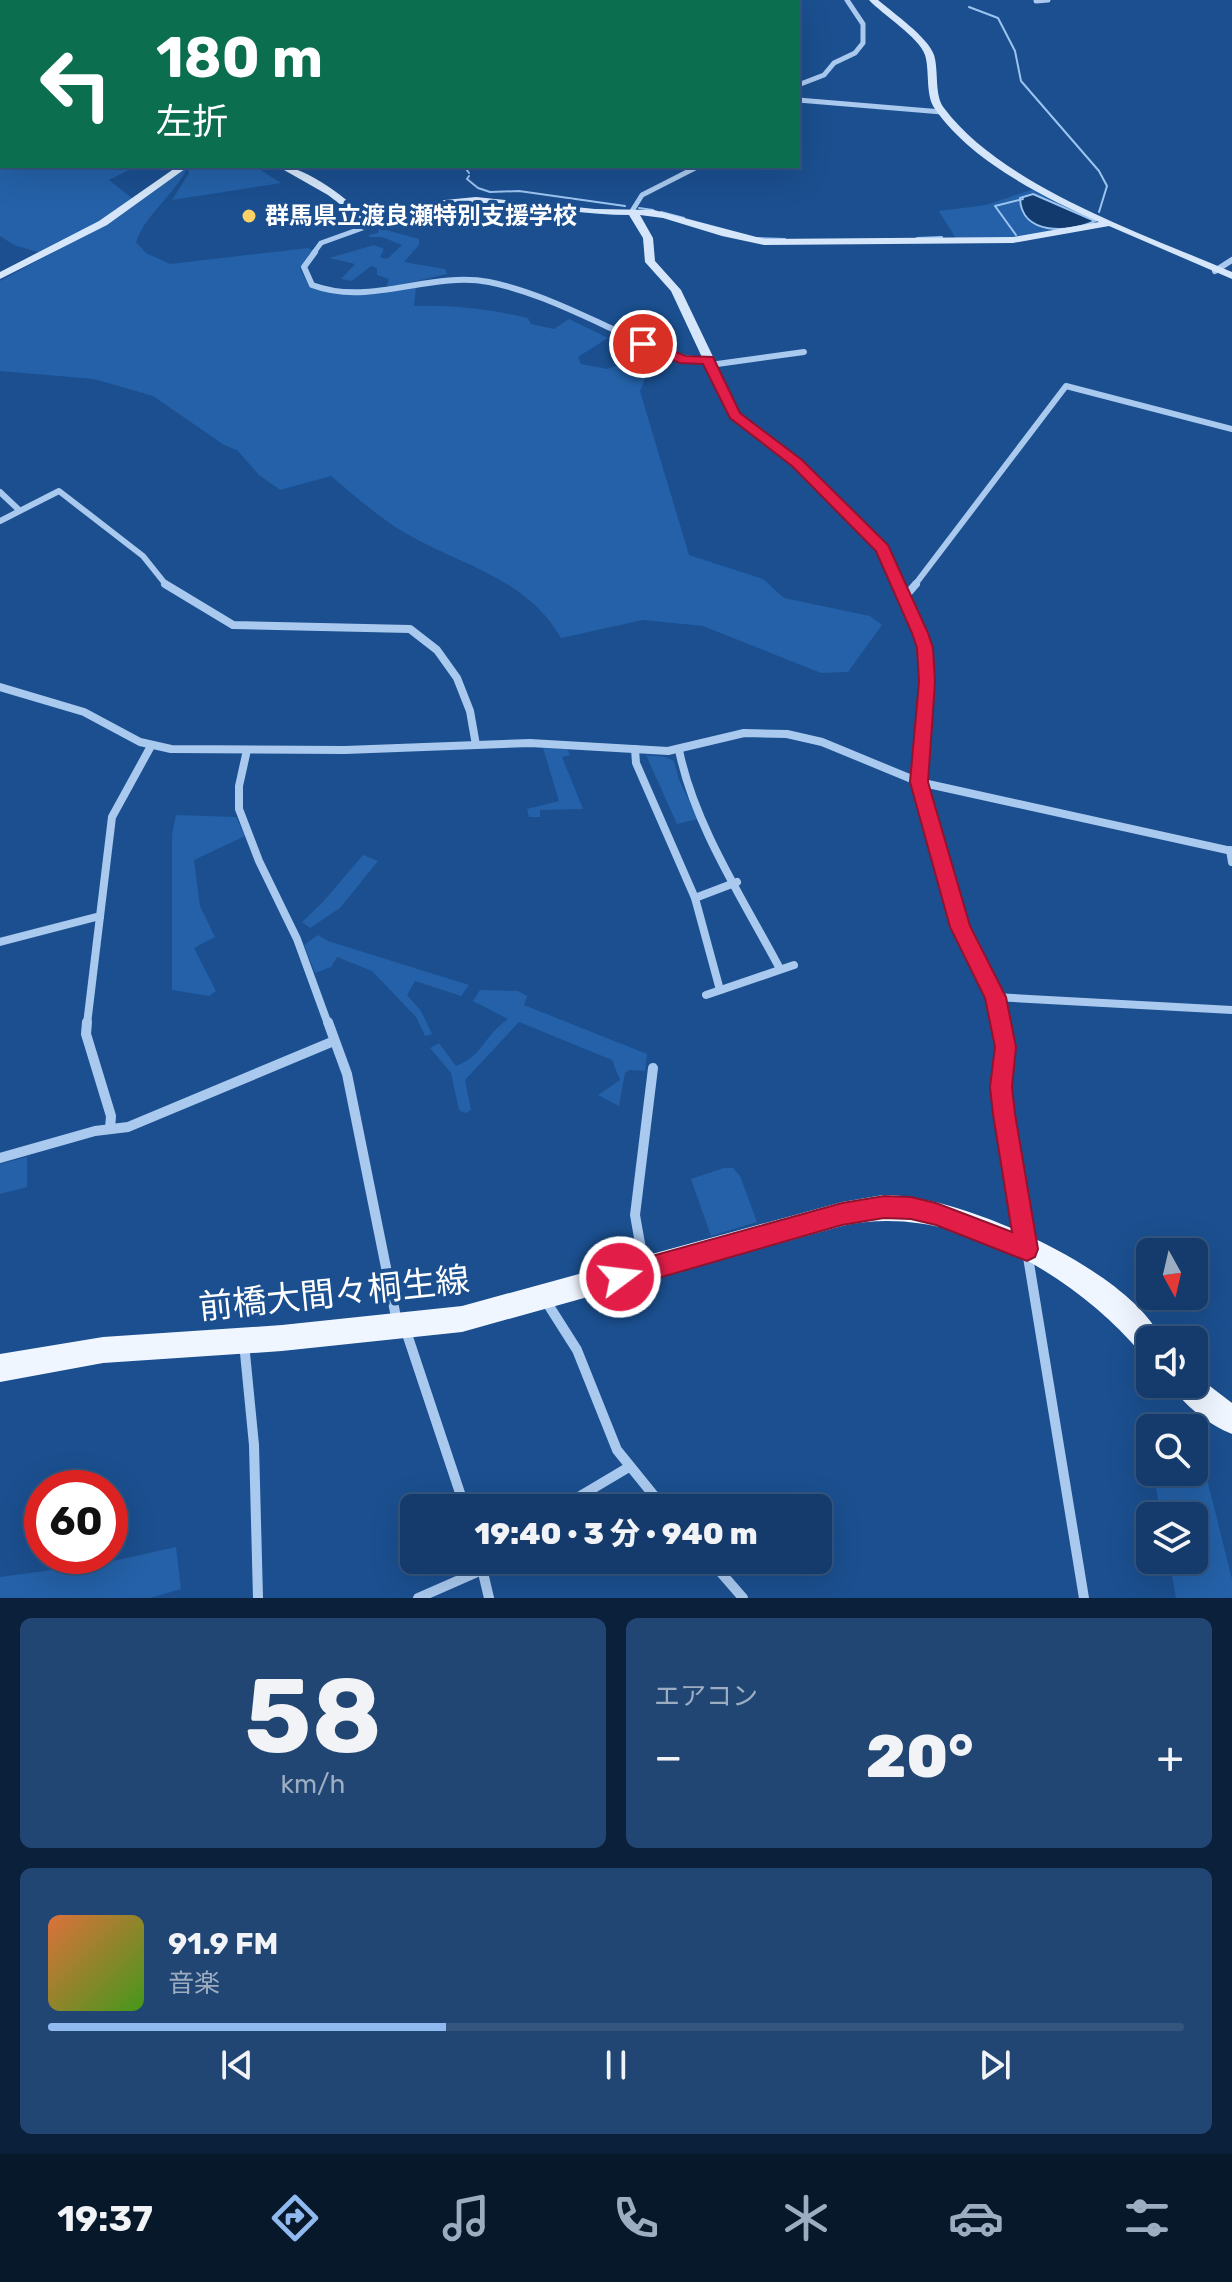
<!DOCTYPE html>
<html lang="ja">
<head>
<meta charset="utf-8">
<style>
  :root { --surface:#143b6b; --page:#214673; --text:#f1f3f6; --muted:#9dadc1; --line:#33557e; --accent:#90b9f0 }
  body { margin:0; font-family:Rubik,"Noto Sans JP",sans-serif; background:var(--page); color:var(--text); height:100vh; display:flex; flex-direction:column; font-size:30px; white-space:nowrap }
  * { box-sizing:border-box; margin:0 }
  p { font-size:26px; color:var(--muted) }
  .icon { flex:none; width:44px; height:44px; fill:none; stroke:currentColor; stroke-width:2; stroke-linecap:round; stroke-linejoin:round }
  .map { position:relative; height:1598px; overflow:hidden }
  .sheet { display:flex; flex-direction:column; gap:20px; padding:20px; background:#0b203b; flex:1 }
  .sheet>* { flex:none }
  .guide { position:absolute; left:0px; top:0px; width:800px; height:168px; box-shadow:0 8px 32px #0002,0 0 0 2px var(--line); background:#0b6e4f; color:#fff; overflow:hidden }
  .needle { width:52px; rotate:172deg }
  .buttons { position:absolute; left:1136px; top:1238px; display:grid; gap:16px }
  .buttons a { display:grid; place-items:center; width:72px; height:72px; border-radius:12px; background:var(--surface); box-shadow:0 8px 32px #0002,0 0 0 2px var(--line); font-size:40px }
  .speed { position:absolute; left:24px; top:1470px; display:flex; gap:16px; font-size:40px; font-weight:700; text-align:center }
  .speed>* { display:grid; place-content:center; width:104px; height:104px; border-radius:50%; background:var(--surface); box-shadow:0 8px 32px #0002,0 0 0 2px var(--line); line-height:1 }
  .speed .limit { border:12px solid #d22; background:#fff; color:#111 }
  .pin { position:absolute; display:grid; place-items:center; width:68px; height:68px; color:#fff; margin:-34px; border:4px solid #fff; border-radius:50%; box-shadow:0 2px 8px #0007 }
  .me { position:absolute; width:88px; margin:-44px; rotate:75deg; stroke-linejoin:round; filter:drop-shadow(0 0 6px #0008) }
  .turn { display:flex; align-items:center; gap:28px; height:168px; padding:0 24px; font-size:36px }
  .turn .icon { width:104px; height:104px; stroke-width:2.5 }
  .turn b { display:block; font-size:56px; line-height:68px }
  .big { font-size:60px; font-weight:800; line-height:1.1 }
  .sheet .tile { flex:1; display:flex; flex-direction:column; justify-content:center; gap:12px; min-width:0; padding:0 28px; border-radius:12px; background:var(--page) }
  .sheet .dial { align-items:center; gap:0 }
  .dial b { font-size:104px; line-height:1 }
  .song { display:flex; align-items:center; gap:24px }
  .cover { width:96px; height:96px; border-radius:12px; background:linear-gradient(135deg,hsl(20 70% 55%),hsl(100 70% 35%)) }
  .played { height:8px; border-radius:4px; background:linear-gradient(90deg,var(--accent) 35%,var(--line) 35%) }
  .keys { display:flex; justify-content:space-around; direction:ltr }
  .heat { display:flex; justify-content:space-between; align-items:center; font-size:44px; direction:ltr }
  .sheet .tiles { flex:1; display:grid; gap:20px; grid-template-columns:1fr 1fr }
  .tile:last-child { grid-column:span 2 }
  .trip { position:absolute; left:400px; top:1494px; width:432px; height:80px; border-radius:12px; background:var(--surface); box-shadow:0 8px 32px #0002,0 0 0 2px var(--line); font-weight:800; line-height:80px; text-align:center }
  .menu { display:flex; height:128px; justify-content:space-around; align-items:center; background:#08182b; color:var(--muted) }
  .menu .icon { width:56px; height:56px }
  .menu .selected { color:var(--accent) }
  .menu b { font-size:36px; color:var(--text) }
  .map>svg:first-child { display:block }
  .green { fill:#2461a8 }
  .water { fill:#123a6d; stroke:#9cc4f0; stroke-width:2 }
  .lines { fill:none; stroke-linecap:round; stroke-linejoin:round }
  .stream { stroke:#9cc4f0; stroke-width:2 }
  .street-far3 { stroke:#a9c9ee; stroke-width:5 }
  .street-far2 { stroke:#a9c9ee; stroke-width:6 }
  .street-far1 { stroke:#a9c9ee; stroke-width:8 }
  .street { stroke:#a9c9ee; stroke-width:10 }
  .secondary { fill:#d6e6fa; fill-rule:evenodd }
  .primary { fill:#f0f6ff; fill-rule:evenodd }
  .route { fill:#e11d48; stroke:#92132f; stroke-width:2 }
  .poi-dot { fill:#ffd166; stroke:#1b4f8f; stroke-width:3 }
  .labels { text-anchor:middle; stroke-width:8; stroke-linejoin:round; paint-order:stroke }
  .far-poi-label { font-size:24px; font-weight:bold; fill:#fff; stroke:#1b4f8f; text-anchor:start }
  .near-street-label { font-size:34px; fill:#fff; stroke:#1b4f8f }
</style>
</head>
<body>
<div class="map">
<svg width="1232" height="1598" viewBox="0 0 1232 1598">
  <rect width="100%" height="100%" fill="#1b4f8f"/>
  <g class="green">
    <path d="M0,0L96,2H2V166H137L109,180L133,199L103,220L41,253L14,245L0,236Z"/>
    <path d="M189,166H254L281,183L172,200L189,173L187,168C174,196 146,213 136,242L146,253L170,264L308,248L312,250L300,269L310,287L343,294L385,293L389,279L377,275V268L371,266L352,281L341,279L355,264L329,258L374,245L384,249L380,257L387,259L402,245L382,237H370L368,235L378,233L379,228L419,239V245L404,262L445,269L447,274L412,282L416,288L414,306C454,305 489,309 528,318L531,324L554,329L569,319L608,338L578,357L581,364L607,369L636,359H653L640,391L689,555L763,579L784,598L870,616L882,625L848,672L821,673L703,626L643,620L561,638C527,578 460,565 405,533C378,517 355,496 331,476L280,490L259,475L237,450L224,445L153,396L94,379L0,371V281L108,223Z"/>
    <path d="M1034,189L1099,222L1022,237L956,239L939,211L986,205Z"/>
    <path d="M543,748L567,749L570,755L562,757L583,809L540,810V817H529L527,809L559,801Z"/>
    <path d="M646,755L666,757L674,761L679,780L698,819L677,824Z"/>
    <path d="M176,815L236,817L245,836L194,860L200,906L215,937L194,948L216,991L209,996L172,990V835Z"/>
    <path d="M363,855L378,861L340,908L310,928L302,922L322,903Z"/>
    <path d="M318,935L328,941L469,985L461,996L415,981L407,995L421,1011L432,1034L425,1036L416,1017L372,971L337,957L331,967L315,973L304,945Z"/>
    <path d="M480,990L518,991L527,996L524,1005L647,1054L645,1071L629,1070L625,1073L619,1106L598,1095L620,1080L612,1060L519,1022L465,1080L471,1110L466,1113L459,1110L451,1073L430,1048L439,1043L456,1066C483,1056 484,1035 508,1019L473,1001Z"/>
    <path d="M27,1157V1187L0,1194V1164Z"/>
    <path d="M724,1168H733L740,1176L757,1222L711,1236L691,1179Z"/>
    <path d="M1194,1466L1204,1467L1232,1579V1598H1176L1169,1560H1194V1516H1161L1153,1472H1194Z"/>
    <path d="M176,1547L181,1589L150,1598H0V1577L104,1563Z"/>
  </g>
  <path class="water" d="M1033,194L1095,221C1070,233 1021,236 1020,198Z"/>
  <g class="lines">
    <g class="stream">
      <path d="M137,0L142,2"/>
      <path d="M230,2L234,0"/>
      <path d="M969,7L998,18L1015,51L1021,81L1099,171L1107,186L1099,212"/>
      <path d="M464,166L469,173"/>
      <path d="M469,176L467,179L478,188L490,192L519,191L625,206"/>
      <path d="M639,208L653,210"/>
      <path d="M661,212L684,218"/>
      <path d="M1016,235L995,206L1023,199"/>
      <path d="M757,238L785,239"/>
      <path d="M917,238L942,237"/>
    </g>
    <g class="street-far3">
      <path d="M1036,1L1048,0"/>
      <path d="M798,85L824,75L834,63L855,53L863,43V24L847,0"/>
      <path d="M798,100L942,112"/>
      <path d="M632,211L642,195L699,166"/>
      <path d="M313,254L321,243L371,225"/>
    </g>
    <g class="street-far2">
      <path d="M315,252L304,267L312,285C370,307 429,271 489,282C529,290 567,308 604,325C638,341 670,360 708,360"/>
      <path d="M1215,271L1232,260"/>
      <path d="M710,365L804,352"/>
      <path d="M0,492L19,510"/>
      <path d="M0,521L59,491L143,556L167,586"/>
      <path d="M914,586L1066,386L1232,429"/>
    </g>
    <g class="street-far1">
      <path d="M165,584L233,625L410,629L437,650L457,678L470,711L476,745"/>
      <path d="M903,599L916,584"/>
      <path d="M0,687L84,712L140,742L171,749L345,750L530,743L668,751L744,733L787,734L822,742L919,782L1232,851"/>
      <path d="M635,749L636,763L695,898L720,990"/>
      <path d="M247,750L239,786V809L259,861L297,939L328,1024"/>
      <path d="M679,750C694,825 744,901 780,969"/>
      <path d="M1230,850L1232,862"/>
      <path d="M695,898L737,882"/>
      <path d="M0,942L100,916"/>
      <path d="M706,995L794,965"/>
      <path d="M995,997L1232,1010"/>
      <path d="M87,1024L112,817L151,746"/>
    </g>
    <g class="street">
      <path d="M87,1022L86,1034L111,1116L110,1129"/>
      <path d="M328,1022L347,1074L397,1322"/>
      <path d="M0,1158L95,1131L128,1127L334,1041"/>
      <path d="M1027,1251L1084,1598"/>
      <path d="M644,1266L635,1215L653,1068"/>
      <path d="M544,1298L577,1350L617,1450L664,1508"/>
      <path d="M405,1328L465,1508"/>
      <path d="M244,1343L254,1445L258,1598"/>
      <path d="M560,1508L629,1467"/>
      <path d="M480,1560L489,1598"/>
      <path d="M710,1560L743,1598"/>
      <path d="M418,1598L482,1570"/>
    </g>
    <g class="secondary">
      <path d="M869,0H878C893,13 928,37 934,55C939,71 934,95 944,108C1002,186 1144,234 1232,272V279L1109,226L1013,243L764,245L722,236L663,218L640,215L653,238L655,261L681,290L740,413L801,460L888,545L932,648L934,682L927,782L969,927L1004,997L1015,1047L1010,1087L1037,1249L1034,1256L1027,1259L1020,1256L1017,1249L992,1087L997,1047L986,997L951,927L911,782L920,682L918,648L877,550L793,466L729,415L671,291L645,262L643,238L629,215C569,215 508,198 448,205C420,208 397,219 371,228L328,195L277,166C309,166 348,201 372,221L424,202L476,197L595,209L654,210L764,239L1013,237L1099,222C1043,197 971,161 935,109C925,95 930,71 925,55C919,37 883,15 869,0Z"/>
      <path d="M178,166H189L107,225L0,279V272L99,221Z"/>
    </g>
    <g class="primary">
      <path d="M883,1195C957,1193 1131,1270 1162,1340H1150V1357L1141,1353C1073,1273 950,1201 842,1226L462,1332L282,1351L103,1363L0,1382V1354L103,1337L282,1325L462,1306L842,1202Z"/>
      <path d="M1194,1374L1232,1403V1434C1212,1426 1180,1404 1172,1384H1194Z"/>
    </g>
  </g>
  <path class="route" d="M643,340L686,356L713,357L740,413L802,460L888,545L928,633L933,648L935,682L928,782L970,926L1006,997L1016,1047L1012,1087L1015,1114L1038,1249L1035,1257L1027,1261L936,1225L911,1219L884,1218L842,1225L620,1289L612,1285L608,1277L612,1269L620,1265L842,1203L884,1196L911,1197L936,1203L1012,1232L993,1114L990,1087L995,1047L985,998L950,927L910,782L919,682L917,648L912,633L876,551L792,466L730,418L703,364L680,363L638,347V341Z"/>
  <circle class="poi-dot" cx="249" cy="216" r="8"/>
  <g class="labels">
    <g class="far-poi-label">
      <text x="265" y="224">群馬県立渡良瀬特別支援学校</text>
    </g>
    <g class="near-street-label">
      <text transform="translate(334 1293) rotate(-6)" y="12">前橋大間々桐生線</text>
    </g>
  </g>
</svg>
<div class="buttons">
<a><svg class="needle" viewBox="-14 -14 28 28"><path d="M0-13l5 13h-10z" fill="#e53935"/><path d="M0 13l5-13h-10z" fill="#9dadc1"/></svg></a>
<a><svg class="icon" aria-label="sound" viewBox="0 0 24 24"><path d="M4 9h4l5-4v14l-5-4H4zM17 9q2 3 0 6"/></svg></a>
<a><svg class="icon" aria-label="search" viewBox="0 0 24 24"><circle cx="10" cy="10" r="6"/><path d="M15 15l6 6"/></svg></a>
<a><svg class="icon" aria-label="layers" viewBox="0 0 24 24"><path d="M12 4l9 5-9 5-9-5zM3 14l9 5 9-5"/></svg></a>
</div>
<div class="speed"><div class="limit">60</div></div>
<div class="pin" style="left:643px;top:344px;background:#d93025"><svg class="icon" aria-label="arrive" viewBox="0 0 24 24"><path d="M6 21V4h12l-3 4 3 4H6"/></svg></div>
<svg class="me" style="left:620px;top:1277px" viewBox="-20 -20 40 40"><circle r="17" fill="#e11d48" stroke="#fff" stroke-width="3"/><path d="M0-11L8 9 0 5-8 9z" fill="#fff"/></svg>
<div class="trip">19:40 · 3 分 · 940 m</div>
<div class="guide">
<div class="turn"><svg class="icon" aria-label="left" viewBox="0 0 24 24"><path d="M17 20v-9H6M10 6l-5 5 5 5"/></svg><div><b>180 m</b>左折</div></div>
</div>
</div>
<section class="sheet">
<div class="tiles">
<div class="tile dial"><b>58</b><p>km/h</p></div>
<div class="tile"><p>エアコン</p>
<div class="heat"><a>−</a><b class="big">20°</b><a>+</a></div>
</div>
<div class="tile">
<div class="song"><i class="cover"></i><div><b>91.9 FM</b><p>音楽</p></div></div>
<div class="played"></div>
<div class="keys"><svg class="icon" aria-label="previous" viewBox="0 0 24 24"><path d="M18 5L8 12l10 7zM5 5v14"/></svg><svg class="icon" aria-label="pause" viewBox="0 0 24 24"><path d="M8 5v14M16 5v14"/></svg><svg class="icon" aria-label="next" viewBox="0 0 24 24"><path d="M6 5l10 7-10 7zM19 5v14"/></svg></div>
</div>
</div>
</section>
<nav class="menu">
<b>19:37</b>
<svg class="icon selected" aria-label="directions" viewBox="0 0 24 24"><path d="M12 3l9 9-9 9-9-9zM9 14v-3h6M13 9l2 2-2 2"/></svg>
<svg class="icon" aria-label="music" viewBox="0 0 24 24"><path d="M9 18V5l10-2v13"/><circle cx="6" cy="18" r="3"/><circle cx="16" cy="16" r="3"/></svg>
<svg class="icon" aria-label="phone" viewBox="0 0 24 24"><path d="M5 4h4l2 5-3 2q2 4 5 5l2-3 5 2v4C11 20 4 13 5 4z"/></svg>
<svg class="icon" aria-label="climate" viewBox="0 0 24 24"><path d="M12 3v18M4 7l16 10M4 17L20 7"/></svg>
<svg class="icon" aria-label="car" viewBox="0 0 24 24"><path d="M5 17H2v-5l4-1 3-4h7l3 4 3 1v5h-3M9 17h6M6 11h13"/><circle cx="7" cy="17" r="2"/><circle cx="17" cy="17" r="2"/></svg>
<svg class="icon" aria-label="filters" viewBox="0 0 24 24"><path d="M4 7h16M4 17h16"/><circle cx="9" cy="7" r="2"/><circle cx="15" cy="17" r="2"/></svg>
</nav>
</body>
</html>
